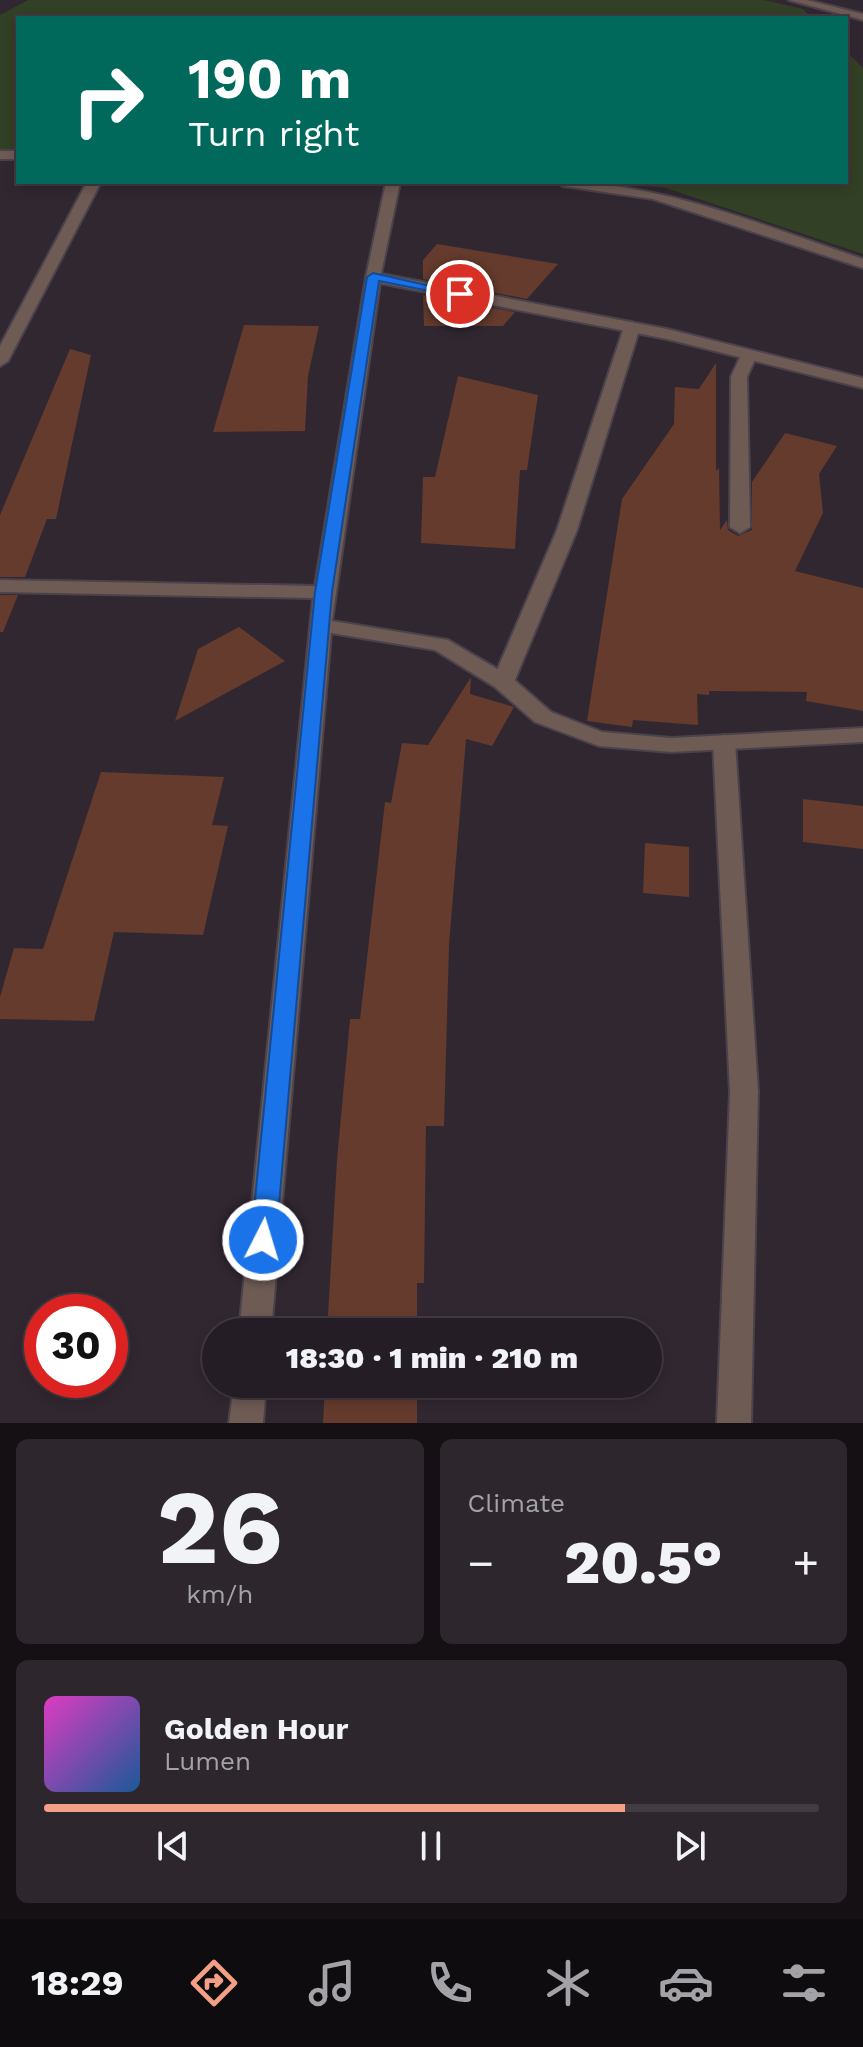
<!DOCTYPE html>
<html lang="en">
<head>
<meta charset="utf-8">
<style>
  :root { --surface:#251d25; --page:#2d262d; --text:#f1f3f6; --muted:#a3a2a7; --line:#423b42; --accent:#f39f85 }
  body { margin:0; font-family:"Work Sans",sans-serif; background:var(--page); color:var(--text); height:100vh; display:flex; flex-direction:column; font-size:30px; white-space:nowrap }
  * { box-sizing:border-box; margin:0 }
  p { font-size:26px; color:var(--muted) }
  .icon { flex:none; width:44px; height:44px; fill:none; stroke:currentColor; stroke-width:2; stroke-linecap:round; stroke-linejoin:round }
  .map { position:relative; height:1423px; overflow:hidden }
  .sheet { display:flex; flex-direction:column; gap:16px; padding:16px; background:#141014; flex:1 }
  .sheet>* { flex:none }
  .banner { position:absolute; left:16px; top:16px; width:832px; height:168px; border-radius:0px; box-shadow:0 4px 12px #0003,0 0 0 2px var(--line); background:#00695c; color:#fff; overflow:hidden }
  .speed { position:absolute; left:24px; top:1294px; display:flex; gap:16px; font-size:40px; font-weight:700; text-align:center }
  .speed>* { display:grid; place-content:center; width:104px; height:104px; border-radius:50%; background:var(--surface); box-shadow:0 4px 12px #0003,0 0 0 2px var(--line); line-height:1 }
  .speed .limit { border:12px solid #d22; background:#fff; color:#111 }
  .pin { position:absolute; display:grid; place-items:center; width:68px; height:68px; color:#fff; margin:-34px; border:4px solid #fff; border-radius:50%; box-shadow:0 2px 8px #0007 }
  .me { position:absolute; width:88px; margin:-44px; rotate:5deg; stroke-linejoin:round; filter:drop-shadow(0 0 6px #0008) }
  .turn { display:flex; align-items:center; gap:28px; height:168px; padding:0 40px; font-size:36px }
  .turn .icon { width:104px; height:104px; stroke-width:2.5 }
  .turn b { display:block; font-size:56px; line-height:68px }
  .big { font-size:60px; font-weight:800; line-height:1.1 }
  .sheet .tile { flex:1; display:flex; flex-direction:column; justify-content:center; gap:12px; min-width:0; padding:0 28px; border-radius:12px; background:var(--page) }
  .sheet .dial { align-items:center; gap:0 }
  .dial b { font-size:104px; line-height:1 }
  .song { display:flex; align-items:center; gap:24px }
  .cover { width:96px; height:96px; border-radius:12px; background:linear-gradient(135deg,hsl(310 70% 55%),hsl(210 70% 35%)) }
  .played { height:8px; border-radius:4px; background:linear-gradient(90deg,var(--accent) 75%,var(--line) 75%) }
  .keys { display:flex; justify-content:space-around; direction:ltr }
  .heat { display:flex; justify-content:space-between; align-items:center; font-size:44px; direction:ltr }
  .sheet .tiles { flex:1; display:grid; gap:16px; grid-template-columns:1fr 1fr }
  .tile:last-child { grid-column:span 2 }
  .trip { position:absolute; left:202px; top:1318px; width:460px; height:80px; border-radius:40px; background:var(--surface); box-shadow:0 4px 12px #0003,0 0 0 2px var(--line); font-weight:800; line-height:80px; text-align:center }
  .menu { display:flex; height:128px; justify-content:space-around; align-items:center; background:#0f0c0f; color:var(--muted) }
  .menu .icon { width:56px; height:56px }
  .menu .active { color:var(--accent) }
  .menu b { font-size:36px; color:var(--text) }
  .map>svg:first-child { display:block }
  .green { fill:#324025 }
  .building { fill:#643b2c }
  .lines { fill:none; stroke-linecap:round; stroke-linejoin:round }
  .service-casing { stroke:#4b424b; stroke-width:4 }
  .minor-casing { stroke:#4b424b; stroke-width:4 }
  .service { fill:#6e5b54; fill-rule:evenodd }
  .minor { fill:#6e5b54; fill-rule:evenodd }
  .route { fill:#1a73e8; stroke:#114b97; stroke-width:2 }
</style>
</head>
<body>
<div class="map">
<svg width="863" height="1423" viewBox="0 0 863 1423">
  <rect width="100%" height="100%" fill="#312731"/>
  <g class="green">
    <path d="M28,0H764L803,9L812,18H18V150L0,151V15Z"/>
    <path d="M846,51L863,68V254L666,188L617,182H846Z"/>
  </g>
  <g class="building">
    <path d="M437,244L558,264L527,299L423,279V260Z"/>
    <path d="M423,295L515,312L503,326H424Z"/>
    <path d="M244,325L319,326L308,376L305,431L213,432Z"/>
    <path d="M70,349L91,355L56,519H47L25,577H0V515Z"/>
    <path d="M716,363V471L719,468L720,530L727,520L728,530L738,536L752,530V482L785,433L837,446L819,474L823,513L795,571L863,588V711L806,701L807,692L709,691V695L697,694L698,725L633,720L632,727L587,721L622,499L674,424L675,387L699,389Z"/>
    <path d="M458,376L538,395L527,470H520L515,549L421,543L423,477H435Z"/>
    <path d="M0,595H18L3,632H0Z"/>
    <path d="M239,627L285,661L175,721L198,649Z"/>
    <path d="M471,677L470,694L514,707L492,746L466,739L449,945L444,1126H426L424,1283H417V1332H327L337,1160L350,1019H360L385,802L391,803L402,743L428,745Z"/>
    <path d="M101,772L224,777L212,825L228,826L203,935L114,932L94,1021L0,1019V997L14,948L43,949Z"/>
    <path d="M803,799L863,806V849L803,842Z"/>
    <path d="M645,843L689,847V897L643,893Z"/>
    <path d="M325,1384H417V1423H323Z"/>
  </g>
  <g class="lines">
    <g class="service-casing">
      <g id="service">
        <path d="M632,322L640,327L577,530L514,682L511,687H495L492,682L557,530L624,327Z"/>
        <path d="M749,350L757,355L747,377L750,527L740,533L730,527L731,377L741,355Z"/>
        <path d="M724,735L732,737L735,742L758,1092L751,1423H717L730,1092L713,742L716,737Z"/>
      </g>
    </g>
    <g class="minor-casing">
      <g id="minor">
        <path d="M789,0H807L863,14V20Z"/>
        <rect x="0" y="151" width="18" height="8"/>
        <path d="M87,182H101L8,361L0,366V346Z"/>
        <path d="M386,182H400L381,274L667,329L863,378V388L667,339L380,283L332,621L448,640L511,677L551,712L602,732L671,738L863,728V742L671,752L599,746L535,722L495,687L435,650L331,633L271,1332H239L313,598L0,592V580L315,586L366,277Z"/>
        <path d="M556,182C663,182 763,226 863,259V268L653,199L563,186Z"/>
        <path d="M234,1384H266L263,1423H229Z"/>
      </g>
    </g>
    <use href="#service" class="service"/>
    <use href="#minor" class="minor"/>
  </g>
  <path class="route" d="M373,273L466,294L460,297L379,281L332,592L276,1240L272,1248L263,1251L254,1248L251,1240L315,592L367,277Z"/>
</svg>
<div class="speed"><div class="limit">30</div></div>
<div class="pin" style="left:460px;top:294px;background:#d93025"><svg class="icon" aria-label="arrive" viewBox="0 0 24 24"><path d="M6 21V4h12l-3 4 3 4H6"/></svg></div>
<svg class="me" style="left:263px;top:1240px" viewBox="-20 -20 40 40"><circle r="17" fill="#1a73e8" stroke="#fff" stroke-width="3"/><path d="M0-11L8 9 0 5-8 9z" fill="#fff"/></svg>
<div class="trip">18:30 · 1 min · 210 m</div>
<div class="banner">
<div class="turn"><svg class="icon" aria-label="right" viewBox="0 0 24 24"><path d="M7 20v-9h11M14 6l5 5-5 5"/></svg><div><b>190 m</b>Turn right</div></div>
</div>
</div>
<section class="sheet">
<div class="tiles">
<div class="tile dial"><b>26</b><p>km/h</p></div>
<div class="tile"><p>Climate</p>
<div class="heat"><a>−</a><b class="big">20.5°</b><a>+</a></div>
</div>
<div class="tile">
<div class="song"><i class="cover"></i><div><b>Golden Hour</b><p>Lumen</p></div></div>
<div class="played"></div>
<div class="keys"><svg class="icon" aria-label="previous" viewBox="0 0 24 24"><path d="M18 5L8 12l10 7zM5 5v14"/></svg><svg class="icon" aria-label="pause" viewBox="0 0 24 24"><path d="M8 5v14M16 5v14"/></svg><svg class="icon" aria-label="next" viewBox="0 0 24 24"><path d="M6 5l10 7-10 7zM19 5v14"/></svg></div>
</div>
</div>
</section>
<nav class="menu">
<b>18:29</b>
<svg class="icon active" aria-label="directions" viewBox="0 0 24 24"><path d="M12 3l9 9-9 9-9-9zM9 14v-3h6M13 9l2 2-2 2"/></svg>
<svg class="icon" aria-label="music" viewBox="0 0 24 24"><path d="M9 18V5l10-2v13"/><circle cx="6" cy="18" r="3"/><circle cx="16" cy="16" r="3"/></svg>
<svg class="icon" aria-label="phone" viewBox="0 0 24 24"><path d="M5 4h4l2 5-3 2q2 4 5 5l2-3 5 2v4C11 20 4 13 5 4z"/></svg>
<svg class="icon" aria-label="climate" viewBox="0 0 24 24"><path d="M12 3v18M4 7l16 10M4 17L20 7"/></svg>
<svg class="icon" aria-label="car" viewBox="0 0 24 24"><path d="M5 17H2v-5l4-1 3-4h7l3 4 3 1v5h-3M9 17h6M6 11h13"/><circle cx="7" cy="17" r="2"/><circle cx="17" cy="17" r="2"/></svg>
<svg class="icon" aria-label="filters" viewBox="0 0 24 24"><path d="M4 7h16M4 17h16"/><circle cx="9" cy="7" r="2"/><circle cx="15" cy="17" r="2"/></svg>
</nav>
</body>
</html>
